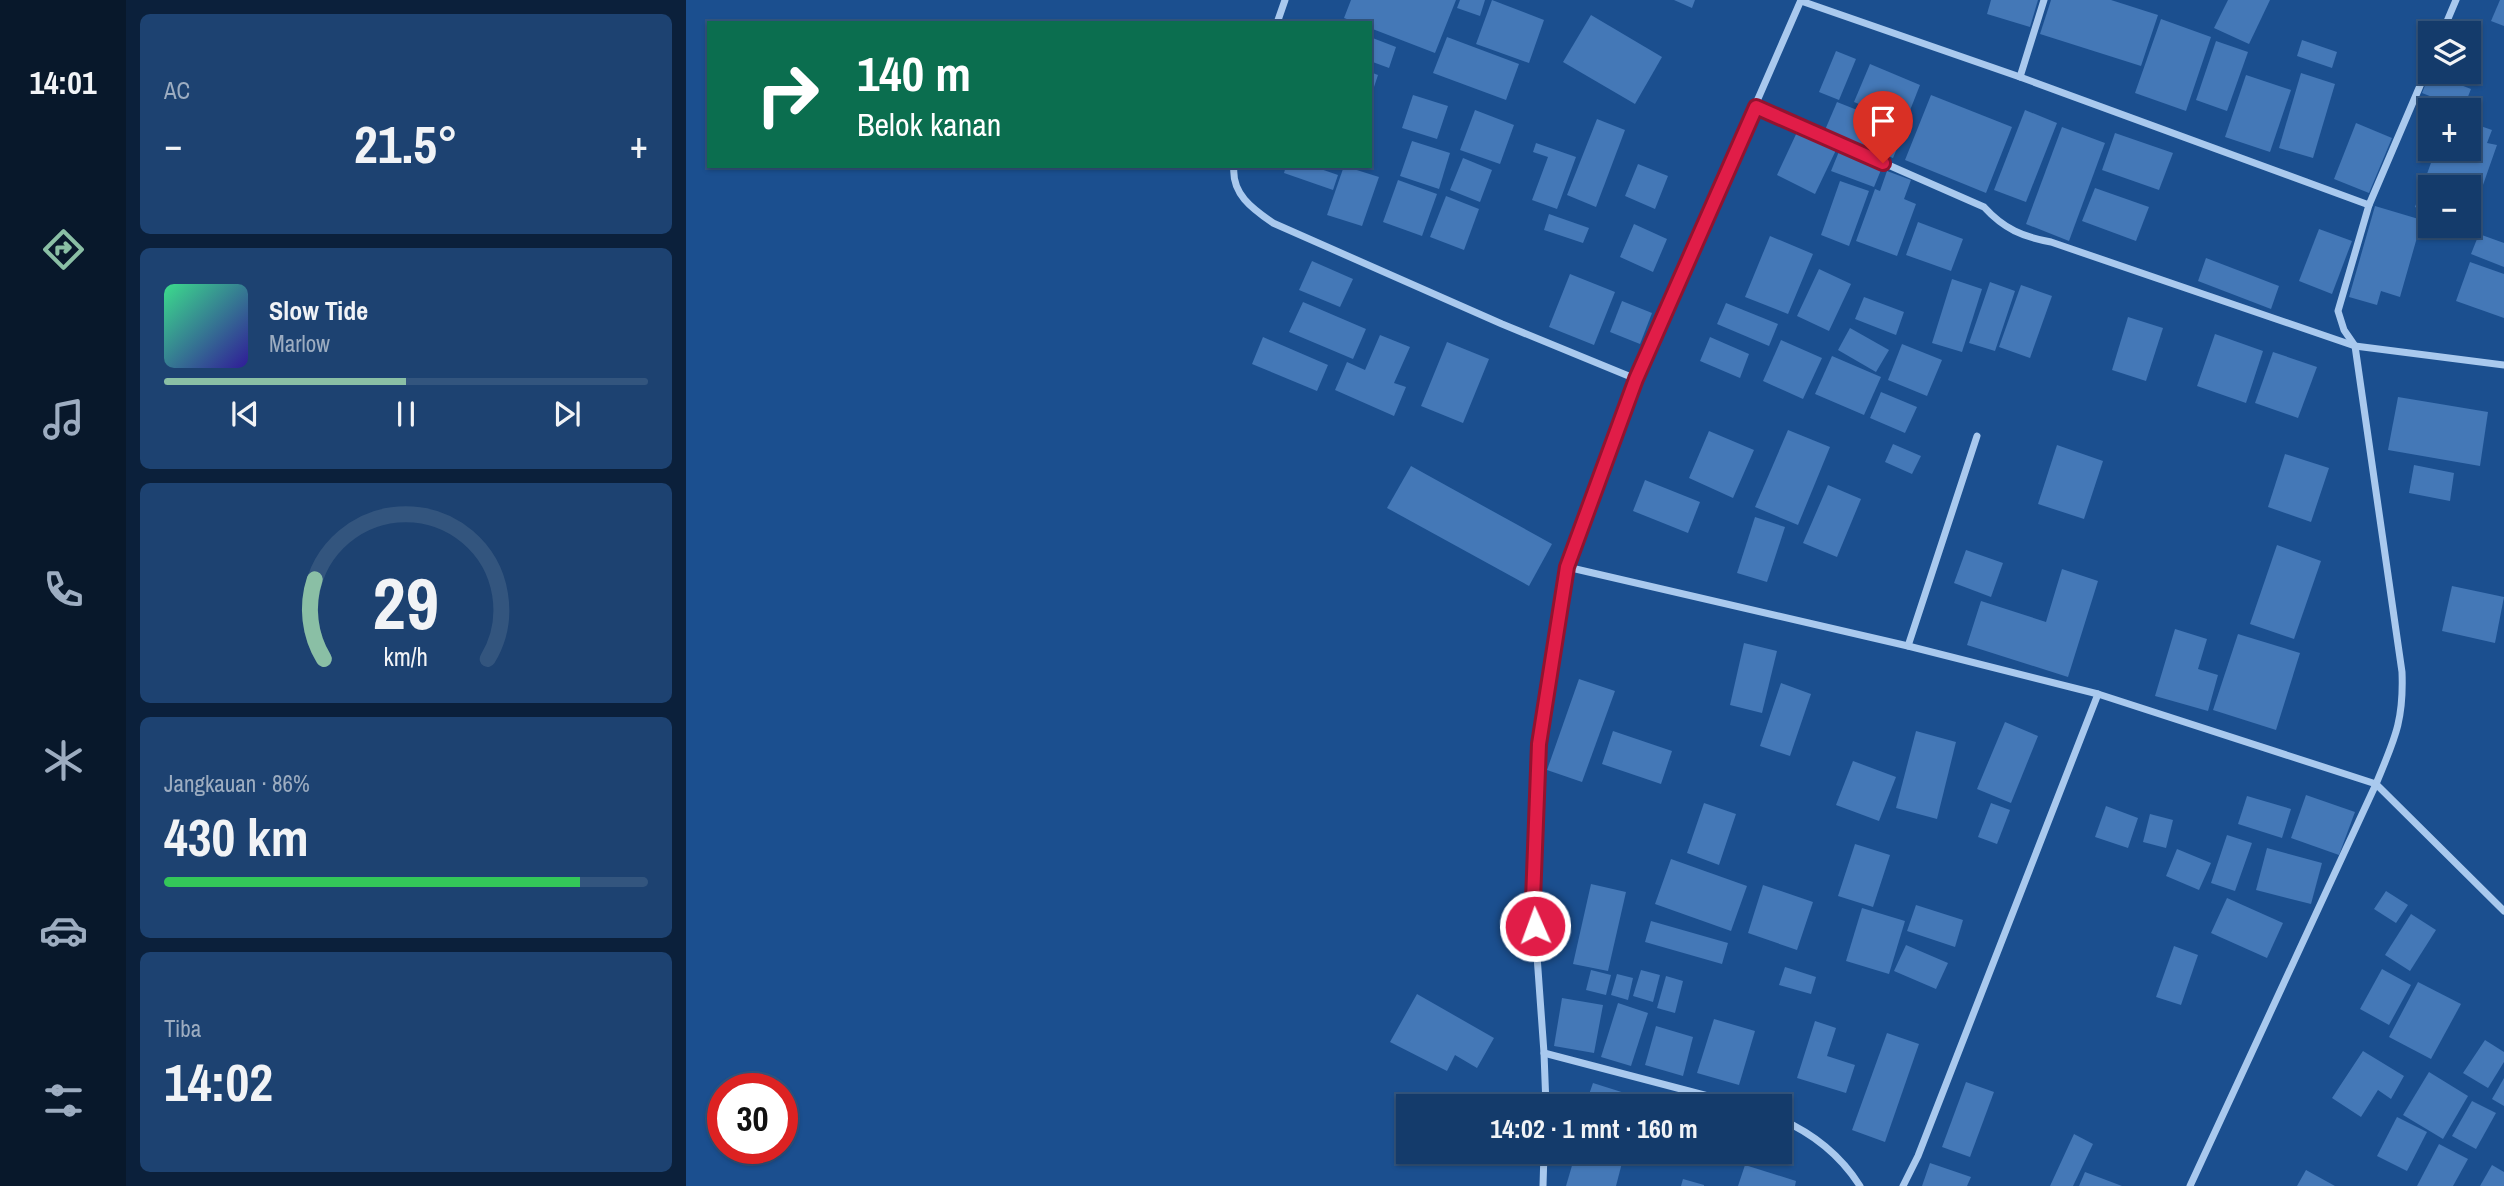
<!DOCTYPE html>
<html lang="id">
<head>
<meta charset="utf-8">
<style>
  :root { --surface:#143b6b; --page:#1d4271; --text:#f1f3f6; --muted:#9dadc1; --line:#33557e; --accent:#8abfa5 }
  body { margin:0; font-family:"Archivo Narrow",sans-serif; background:var(--page); color:var(--text); height:100vh; display:flex; flex-direction:column; font-size:26px; white-space:nowrap }
  * { box-sizing:border-box; margin:0 }
  p { font-size:23px; color:var(--muted) }
  .icon { flex:none; width:38px; height:38px; fill:none; stroke:currentColor; stroke-width:2; stroke-linecap:round; stroke-linejoin:round }
  .map { position:relative; flex:1; overflow:hidden }
  .panel { display:flex; flex-direction:column; gap:14px; padding:14px; background:#0b203b; width:560px }
  .panel>* { flex:none }
  .guide { position:absolute; left:21px; top:21px; width:665px; height:147px; border-radius:0px; box-shadow:0 2px 5px #0004,0 0 0 2px var(--line); background:#0b6e4f; color:#fff; overflow:hidden }
  .tools { position:absolute; left:1732px; top:21px; display:grid; gap:14px }
  .tools a { display:grid; place-items:center; width:63px; height:63px; border-radius:0px; background:var(--surface); box-shadow:0 2px 5px #0004,0 0 0 2px var(--line); font-size:35px }
  .speed { position:absolute; left:21px; top:1073px; display:flex; gap:14px; font-size:35px; font-weight:700; text-align:center }
  .speed>* { display:grid; place-content:center; width:91px; height:91px; border-radius:50%; background:var(--surface); box-shadow:0 2px 5px #0004,0 0 0 2px var(--line); line-height:1 }
  .speed .limit { border:10px solid #d22; background:#fff; color:#111 }
  .pin { position:absolute; display:grid; place-items:center; width:60px; height:60px; color:#fff; margin:-72px -30px; border-radius:50% 50% 50% 0; rotate:-45deg; box-shadow:0 0 7px #0007 }
  .pin .icon { rotate:45deg }
  .me { position:absolute; width:77px; margin:-38px; rotate:358deg; stroke-linejoin:round; filter:drop-shadow(0 0 5px #0008) }
  .turn { display:flex; align-items:center; gap:24px; height:147px; padding:0 35px; font-size:32px }
  .turn .icon { width:91px; height:91px; stroke-width:2.5 }
  .turn b { display:block; font-size:49px; line-height:60px }
  .big { font-size:52px; font-weight:700; line-height:1.1 }
  .panel .tile { flex:1; display:flex; flex-direction:column; justify-content:center; gap:10px; min-width:0; padding:0 24px; border-radius:10px; background:var(--page) }
  .panel .dial { align-items:center; gap:0 }
  .dial svg { height:182px; overflow:visible; fill:none; stroke:var(--line); stroke-width:7; stroke-linecap:round; text-anchor:middle }
  .dial text { fill:var(--text); stroke:none }
  .song { display:flex; align-items:center; gap:21px }
  .cover { width:84px; height:84px; border-radius:10px; background:linear-gradient(135deg,hsl(150 70% 55%),hsl(250 70% 35%)) }
  .played { height:7px; border-radius:4px; background:linear-gradient(90deg,var(--accent) 50%,var(--line) 50%) }
  .keys { display:flex; justify-content:space-around; direction:ltr }
  .heat { display:flex; justify-content:space-between; align-items:center; font-size:38px; direction:ltr }
  .charge { height:10px; border-radius:5px; background:linear-gradient(90deg,#34c759 86%,var(--line) 0) }
  .trip { position:absolute; left:710px; top:1094px; width:396px; height:70px; border-radius:0px; background:var(--surface); box-shadow:0 2px 5px #0004,0 0 0 2px var(--line); font-weight:700; line-height:70px; text-align:center }
  main { display:flex; flex:1; min-height:0 }
  .menu { display:flex; flex-direction:column; width:126px; justify-content:space-around; align-items:center; background:#08182b; color:var(--muted) }
  .menu .icon { width:49px; height:49px }
  .menu .current { color:var(--accent) }
  .menu b { font-size:32px; color:var(--text) }
  .map>svg:first-child { display:block }
  .building { fill:#4478b7 }
  .lines { fill:none; stroke-linecap:round; stroke-linejoin:round }
  .street { stroke:#a9c9ee; stroke-width:7 }
  .route-casing { stroke:#92132f; stroke-width:18 }
  .route { stroke:#e11d48; stroke-width:12 }
</style>
</head>
<body>
<main>
<nav class="menu">
<b>14:01</b>
<svg class="icon current" aria-label="directions" viewBox="0 0 24 24"><path d="M12 3l9 9-9 9-9-9zM9 14v-3h6M13 9l2 2-2 2"/></svg>
<svg class="icon" aria-label="music" viewBox="0 0 24 24"><path d="M9 18V5l10-2v13"/><circle cx="6" cy="18" r="3"/><circle cx="16" cy="16" r="3"/></svg>
<svg class="icon" aria-label="phone" viewBox="0 0 24 24"><path d="M5 4h4l2 5-3 2q2 4 5 5l2-3 5 2v4C11 20 4 13 5 4z"/></svg>
<svg class="icon" aria-label="climate" viewBox="0 0 24 24"><path d="M12 3v18M4 7l16 10M4 17L20 7"/></svg>
<svg class="icon" aria-label="car" viewBox="0 0 24 24"><path d="M5 17H2v-5l4-1 3-4h7l3 4 3 1v5h-3M9 17h6M6 11h13"/><circle cx="7" cy="17" r="2"/><circle cx="17" cy="17" r="2"/></svg>
<svg class="icon" aria-label="filters" viewBox="0 0 24 24"><path d="M4 7h16M4 17h16"/><circle cx="9" cy="7" r="2"/><circle cx="15" cy="17" r="2"/></svg>
</nav>
<section class="panel">
<div class="tile"><p>AC</p>
<div class="heat"><a>−</a><b class="big">21.5°</b><a>+</a></div>
</div>
<div class="tile">
<div class="song"><i class="cover"></i><div><b>Slow Tide</b><p>Marlow</p></div></div>
<div class="played"></div>
<div class="keys"><svg class="icon" aria-label="previous" viewBox="0 0 24 24"><path d="M18 5L8 12l10 7zM5 5v14"/></svg><svg class="icon" aria-label="pause" viewBox="0 0 24 24"><path d="M8 5v14M16 5v14"/></svg><svg class="icon" aria-label="next" viewBox="0 0 24 24"><path d="M6 5l10 7-10 7zM19 5v14"/></svg></div>
</div>
<div class="tile dial"><svg viewBox="0 0 100 80">
<path d="M14 69A42 42 0 1 1 86 69"/>
<path d="M14 69A42 42 0 0 1 10 34" stroke="#8abfa5"/>
<text x="50" y="56" font-size="32" font-weight="700">29</text>
<text x="50" y="72" font-size="11">km/h</text>
</svg></div>
<div class="tile"><p>Jangkauan · 86%</p><b class="big">430 km</b><div class="charge"></div></div>
<div class="tile"><p>Tiba</p><b class="big">14:02</b></div>
</section>
<div class="map">
<svg width="1818" height="1186" viewBox="0 0 1818 1186">
  <rect width="100%" height="100%" fill="#1b4f8f"/>
  <g class="building">
    <path d="M665,0H770L749,53L684,28V23H672L658,18Z"/>
    <path d="M774,0H799L794,16L771,8Z"/>
    <path d="M806,0L858,20L843,63L790,44Z"/>
    <path d="M988,0H1009L1006,8Z"/>
    <path d="M1305,0H1352L1344,27L1301,14Z"/>
    <path d="M1365,0H1425L1472,15L1455,66L1354,34Z"/>
    <path d="M1542,0H1584L1563,44L1528,28Z"/>
    <path d="M1814,0H1818V26L1805,21Z"/>
    <path d="M905,15L976,57L949,104L877,62Z"/>
    <path d="M1475,19L1525,37L1500,111L1449,93Z"/>
    <path d="M684,37L710,47L703,68L684,61Z"/>
    <path d="M761,37L833,64L820,100L747,73Z"/>
    <path d="M1616,40L1651,52L1646,68L1611,56Z"/>
    <path d="M1530,41L1562,52L1541,111L1510,100Z"/>
    <path d="M1150,51L1170,59L1153,100L1133,92Z"/>
    <path d="M1184,64L1234,85L1219,123L1168,102Z"/>
    <path d="M684,72L692,75L685,96H684Z"/>
    <path d="M1615,73L1649,84L1627,158L1593,148Z"/>
    <path d="M1744,73L1785,89L1777,109L1736,93Z"/>
    <path d="M1560,75L1605,90L1584,152L1539,137Z"/>
    <path d="M727,95L762,106L751,139L716,128Z"/>
    <path d="M1245,95L1326,127L1300,193L1219,160Z"/>
    <path d="M1151,102L1219,129L1207,158L1139,130Z"/>
    <path d="M789,110L828,125L814,164L774,150Z"/>
    <path d="M1339,110L1371,123L1340,202L1308,190Z"/>
    <path d="M911,119L939,130L910,207L881,195Z"/>
    <path d="M1783,122L1806,130L1801,143L1811,145L1784,222L1783,187H1745V213L1729,207L1750,149H1783Z"/>
    <path d="M1670,123L1706,138L1683,193L1648,179Z"/>
    <path d="M1376,127L1419,143L1383,241L1340,224Z"/>
    <path d="M1112,130L1151,148L1129,194L1091,175Z"/>
    <path d="M1429,133L1487,153L1473,190L1416,170Z"/>
    <path d="M726,141L764,153L753,189L714,176Z"/>
    <path d="M850,143L890,157L871,209L846,200L862,157L847,152Z"/>
    <path d="M1154,149L1197,165L1188,187L1145,171Z"/>
    <path d="M777,158L806,170L794,202L764,190Z"/>
    <path d="M952,164L982,176L969,209L939,196Z"/>
    <path d="M600,166H626L652,175L647,190L598,173Z"/>
    <path d="M658,166L693,177L676,226L641,215Z"/>
    <path d="M1201,171L1225,180L1218,199L1230,204L1211,256L1170,241L1189,189L1194,191Z"/>
    <path d="M712,180L751,194L736,236L697,222Z"/>
    <path d="M1154,181L1183,191L1163,246L1135,235Z"/>
    <path d="M1409,188L1463,207L1450,241L1396,221Z"/>
    <path d="M760,196L793,209L778,250L744,237Z"/>
    <path d="M1689,206L1736,220L1714,297L1695,291L1691,305L1663,297Z"/>
    <path d="M863,214L903,228L897,243L858,230Z"/>
    <path d="M1232,222L1277,239L1265,271L1220,255Z"/>
    <path d="M948,224L981,239L967,272L934,257Z"/>
    <path d="M1633,229L1666,241L1646,294L1613,281Z"/>
    <path d="M1793,234L1818,243V267L1785,254Z"/>
    <path d="M1084,236L1127,254L1102,314L1059,297Z"/>
    <path d="M1520,258L1593,286L1585,309L1512,281Z"/>
    <path d="M626,261L667,279L654,307L613,290Z"/>
    <path d="M1784,262L1818,274V318L1770,301Z"/>
    <path d="M1133,269L1165,284L1143,331L1111,316Z"/>
    <path d="M884,274L929,292L908,345L863,327Z"/>
    <path d="M1266,279L1296,289L1276,352L1246,343Z"/>
    <path d="M1304,282L1329,291L1309,351L1283,343Z"/>
    <path d="M1335,285L1366,296L1344,358L1313,347Z"/>
    <path d="M1178,297L1218,312L1210,335L1169,319Z"/>
    <path d="M936,301L966,313L954,344L924,332Z"/>
    <path d="M617,302L680,329L667,359L603,332Z"/>
    <path d="M1040,303L1092,324L1083,346L1031,324Z"/>
    <path d="M1442,317L1477,328L1460,381L1426,370Z"/>
    <path d="M1164,328L1203,350L1190,372L1152,350Z"/>
    <path d="M1529,334L1577,351L1560,403L1511,386Z"/>
    <path d="M694,335L724,347L708,383L720,387L708,416L649,390L661,362L679,370Z"/>
    <path d="M577,337L642,365L631,391L566,364Z"/>
    <path d="M1024,337L1063,354L1054,378L1014,361Z"/>
    <path d="M1095,340L1136,358L1117,399L1077,381Z"/>
    <path d="M761,342L803,359L777,423L735,406Z"/>
    <path d="M1216,344L1256,360L1241,396L1202,380Z"/>
    <path d="M1587,352L1631,367L1612,418L1569,403Z"/>
    <path d="M1146,356L1195,377L1178,415L1129,394Z"/>
    <path d="M1195,392L1231,407L1219,433L1184,418Z"/>
    <path d="M1712,397L1802,412L1794,466L1702,450Z"/>
    <path d="M1102,430L1144,447L1112,525L1069,507Z"/>
    <path d="M1023,431L1068,450L1047,498L1003,478Z"/>
    <path d="M1207,444L1235,456L1226,474L1199,462Z"/>
    <path d="M1371,445L1417,461L1398,519L1352,504Z"/>
    <path d="M1599,454L1643,468L1625,522L1582,507Z"/>
    <path d="M1728,465L1768,473L1764,501L1723,493Z"/>
    <path d="M725,466L866,544L843,586L701,508Z"/>
    <path d="M959,480L1014,502L1002,533L947,511Z"/>
    <path d="M1142,485L1175,499L1151,557L1117,543Z"/>
    <path d="M1069,517L1099,527L1081,582L1051,573Z"/>
    <path d="M1591,545L1635,561L1608,639L1564,624Z"/>
    <path d="M1280,550L1317,563L1305,597L1268,583Z"/>
    <path d="M1376,569L1412,581L1382,677L1281,645L1295,601L1360,622Z"/>
    <path d="M1766,586L1818,597L1809,643L1756,631Z"/>
    <path d="M1489,629L1521,639L1512,669L1532,675L1522,711L1469,696Z"/>
    <path d="M1552,634L1614,653L1590,730L1527,710Z"/>
    <path d="M1058,643L1091,651L1076,713L1044,705Z"/>
    <path d="M893,679L929,691L896,782L861,770Z"/>
    <path d="M1095,683L1125,694L1104,756L1074,746Z"/>
    <path d="M1319,722L1352,736L1325,803L1291,789Z"/>
    <path d="M927,731L986,751L975,784L916,764Z"/>
    <path d="M1230,731L1270,742L1251,819L1210,808Z"/>
    <path d="M1167,761L1210,777L1193,821L1150,805Z"/>
    <path d="M1620,795L1669,812L1653,855L1605,838Z"/>
    <path d="M1561,796L1605,809L1596,838L1552,824Z"/>
    <path d="M1018,803L1050,814L1033,865L1001,853Z"/>
    <path d="M1305,803L1324,810L1311,844L1292,837Z"/>
    <path d="M1420,806L1452,818L1442,848L1409,837Z"/>
    <path d="M1464,814L1487,820L1480,848L1457,842Z"/>
    <path d="M1541,835L1566,843L1549,891L1525,883Z"/>
    <path d="M1169,844L1204,855L1187,907L1152,896Z"/>
    <path d="M1581,848L1636,863L1625,904L1570,890Z"/>
    <path d="M1491,849L1525,863L1513,890L1480,876Z"/>
    <path d="M985,859L1061,886L1045,931L969,904Z"/>
    <path d="M905,884L940,892L922,971L887,964Z"/>
    <path d="M1077,885L1127,902L1111,950L1062,933Z"/>
    <path d="M1700,891L1722,905L1710,923L1688,909Z"/>
    <path d="M1541,898L1597,923L1581,958L1525,933Z"/>
    <path d="M1230,905L1277,920L1269,947L1221,931Z"/>
    <path d="M1176,908L1219,921L1203,974L1160,961Z"/>
    <path d="M1725,914L1750,930L1724,971L1699,955Z"/>
    <path d="M965,921L1042,943L1036,964L959,942Z"/>
    <path d="M1220,945L1262,963L1250,989L1208,971Z"/>
    <path d="M1488,946L1512,955L1495,1005L1470,997Z"/>
    <path d="M1099,967L1130,977L1125,994L1093,985Z"/>
    <path d="M1696,969L1725,985L1703,1025L1674,1009Z"/>
    <path d="M905,970L925,975L920,995L900,990Z"/>
    <path d="M955,970L974,975L967,1002L947,996Z"/>
    <path d="M931,974L947,978L942,1000L925,995Z"/>
    <path d="M980,976L997,981L989,1013L971,1008Z"/>
    <path d="M1732,982L1775,1004L1745,1059L1703,1037Z"/>
    <path d="M731,994L808,1038L791,1068L769,1055L761,1071L704,1042Z"/>
    <path d="M876,998L917,1005L908,1053L868,1046Z"/>
    <path d="M932,1003L962,1013L945,1066L915,1057Z"/>
    <path d="M1028,1019L1069,1031L1053,1085L1011,1073Z"/>
    <path d="M1129,1021L1150,1028L1141,1056L1169,1065L1160,1093L1111,1078Z"/>
    <path d="M970,1026L1007,1037L997,1076L959,1065Z"/>
    <path d="M1201,1033L1233,1044L1199,1142L1166,1130Z"/>
    <path d="M1799,1040L1818,1052V1062L1802,1088L1777,1073Z"/>
    <path d="M1677,1051L1718,1076L1705,1099L1692,1090L1675,1117L1646,1098Z"/>
    <path d="M1743,1072L1782,1096L1757,1139L1717,1115Z"/>
    <path d="M1818,1078V1106L1806,1099Z"/>
    <path d="M1280,1082L1308,1092L1284,1157L1256,1147Z"/>
    <path d="M907,1083L964,1101L962,1106H899Z"/>
    <path d="M978,1092L1017,1106H973Z"/>
    <path d="M1786,1101L1810,1113L1790,1149L1766,1136Z"/>
    <path d="M1711,1117L1741,1132L1721,1171L1691,1156Z"/>
    <path d="M1388,1134L1407,1144L1387,1186H1364Z"/>
    <path d="M1753,1144L1782,1159L1767,1186H1731Z"/>
    <path d="M890,1152H911L937,1159L930,1186H880Z"/>
    <path d="M1244,1163L1285,1177L1281,1186H1236Z"/>
    <path d="M1059,1165L1110,1181L1109,1186H1052Z"/>
    <path d="M1806,1165L1818,1172V1186H1794Z"/>
    <path d="M1620,1170L1649,1186H1611Z"/>
    <path d="M1399,1172L1436,1186H1393Z"/>
    <path d="M997,1179L1018,1185V1186H995Z"/>
  </g>
  <g class="lines">
    <g class="street">
      <path d="M1115,1L1334,77L1683,205"/>
      <path d="M591,23L599,0"/>
      <path d="M1756,33L1770,0"/>
      <path d="M1334,77L1358,0"/>
      <path d="M1070,107L1298,207C1318,229 1337,237 1365,242L1669,346L1818,365"/>
      <path d="M548,166C545,194 567,209 587,223L816,324L950,379"/>
      <path d="M881,567L1222,646L1412,694L1690,784L1818,911"/>
      <path d="M1222,646L1291,436"/>
      <path d="M858,1053L1060,1106"/>
      <path d="M860,1106L858,1053L847,900L853,744L881,567L950,379L1115,0"/>
      <path d="M1094,1119C1126,1133 1155,1156 1174,1186"/>
      <path d="M857,1186L858,1152"/>
      <path d="M1217,1186L1232,1156L1412,694"/>
      <path d="M1504,1186L1690,784C1708,740 1718,722 1716,672L1669,346L1658,330L1652,311L1683,205L1745,60"/>
    </g>
  </g>
  <g class="lines">
    <g class="route-casing">
      <path id="route" d="M849,926L847,900L853,744L881,567L950,379L1070,107L1197,163"/>
    </g>
    <use href="#route" class="route"/>
  </g>
</svg>
<div class="tools">
<a><svg class="icon" aria-label="layers" viewBox="0 0 24 24"><path d="M12 4l9 5-9 5-9-5zM3 14l9 5 9-5"/></svg></a>
<a>+</a>
<a>−</a>
</div>
<div class="speed"><div class="limit">30</div></div>
<div class="pin" style="left:1197px;top:163px;background:#d93025"><svg class="icon" aria-label="arrive" viewBox="0 0 24 24"><path d="M6 21V4h12l-3 4 3 4H6"/></svg></div>
<svg class="me" style="left:849px;top:926px" viewBox="-20 -20 40 40"><circle r="17" fill="#e11d48" stroke="#fff" stroke-width="3"/><path d="M0-11L8 9 0 5-8 9z" fill="#fff"/></svg>
<div class="trip">14:02 · 1 mnt · 160 m</div>
<div class="guide">
<div class="turn"><svg class="icon" aria-label="right" viewBox="0 0 24 24"><path d="M7 20v-9h11M14 6l5 5-5 5"/></svg><div><b>140 m</b>Belok kanan</div></div>
</div>
</div>
</main>
</body>
</html>
